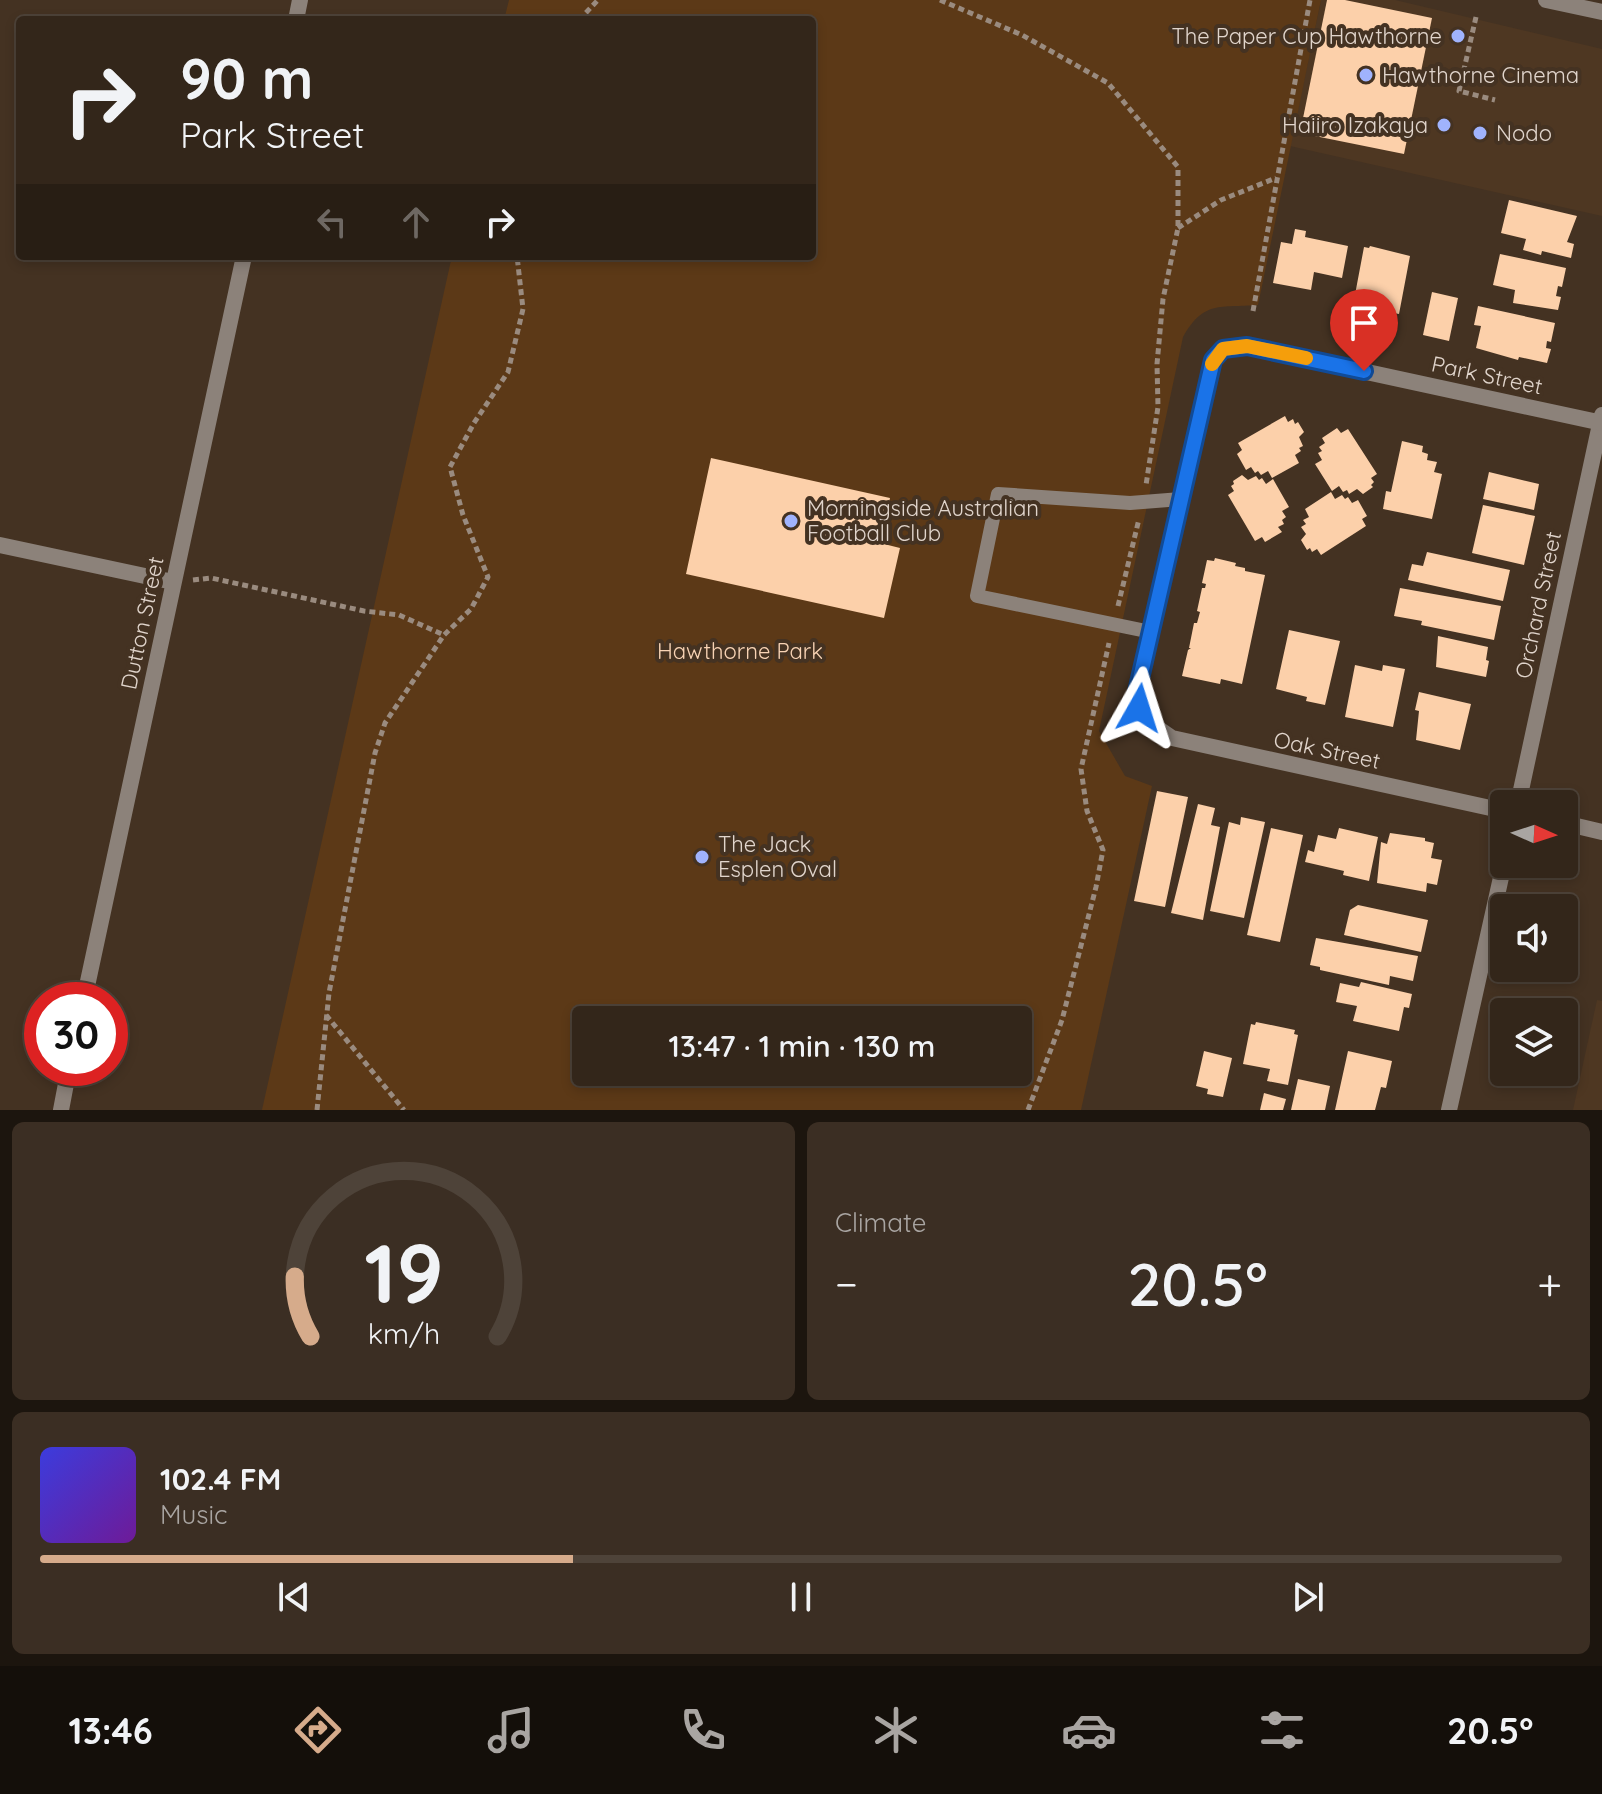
<!DOCTYPE html>
<html lang="en">
<head>
<meta charset="utf-8">
<style>
  :root { --surface:#33261a; --page:#3b2e23; --text:#f1f3f6; --muted:#a9a5a2; --line:#4e4339; --accent:#d6ab8b }
  body { margin:0; font-family:Quicksand,sans-serif; background:var(--page); color:var(--text); height:100vh; display:flex; flex-direction:column; font-size:30px; white-space:nowrap }
  * { box-sizing:border-box; margin:0 }
  p { font-size:26px; color:var(--muted) }
  .icon { flex:none; width:44px; height:44px; fill:none; stroke:currentColor; stroke-width:2; stroke-linecap:round; stroke-linejoin:round }
  .map { position:relative; height:1110px; overflow:hidden }
  .side { display:flex; flex-direction:column; gap:12px; padding:12px; background:#1c150e; flex:1 }
  .side>* { flex:none }
  .banner { position:absolute; left:16px; top:16px; width:800px; height:244px; border-radius:8px; box-shadow:0 4px 12px #0003,0 0 0 2px var(--line); background:#33261a; color:var(--text); overflow:hidden }
  .needle { width:52px; rotate:93deg }
  .buttons { position:absolute; left:1490px; top:790px; display:grid; gap:16px }
  .buttons a { display:grid; place-items:center; width:88px; height:88px; border-radius:8px; background:var(--surface); box-shadow:0 4px 12px #0003,0 0 0 2px var(--line); font-size:40px }
  .speed { position:absolute; left:24px; top:982px; display:flex; gap:16px; font-size:40px; font-weight:700; text-align:center }
  .speed>* { display:grid; place-content:center; width:104px; height:104px; border-radius:50%; background:var(--surface); box-shadow:0 4px 12px #0003,0 0 0 2px var(--line); line-height:1 }
  .speed .limit { border:12px solid #d22; background:#fff; color:#111 }
  .pin { position:absolute; display:grid; place-items:center; width:68px; height:68px; color:#fff; margin:-82px -34px; border-radius:50% 50% 50% 0; rotate:-45deg; box-shadow:0 0 8px #0007 }
  .pin .icon { rotate:45deg }
  .me { position:absolute; width:88px; margin:-44px; rotate:6deg; stroke-linejoin:round; filter:drop-shadow(0 0 6px #0008) }
  .turn { display:flex; align-items:center; gap:28px; height:168px; padding:0 32px; font-size:36px }
  .turn .icon { width:104px; height:104px; stroke-width:2.5 }
  .turn b { display:block; font-size:56px; line-height:68px }
  .lanes { display:flex; align-items:center; height:76px; padding:0 32px; background:#0003; justify-content:center; gap:40px; direction:ltr }
  .lanes .off { opacity:.35 }
  .big { font-size:60px; font-weight:600; line-height:1.1 }
  .side .tile { flex:1; display:flex; flex-direction:column; justify-content:center; gap:12px; min-width:0; padding:0 28px; border-radius:12px; background:var(--page) }
  .side .dial { align-items:center; gap:0 }
  .dial svg { height:208px; overflow:visible; fill:none; stroke:var(--line); stroke-width:7; stroke-linecap:round; text-anchor:middle }
  .dial text { fill:var(--text); stroke:none }
  .song { display:flex; align-items:center; gap:24px }
  .cover { width:96px; height:96px; border-radius:12px; background:linear-gradient(135deg,hsl(240 70% 55%),hsl(280 70% 35%)) }
  .played { height:8px; border-radius:4px; background:linear-gradient(90deg,var(--accent) 35%,var(--line) 35%) }
  .keys { display:flex; justify-content:space-around; direction:ltr }
  .heat { display:flex; justify-content:space-between; align-items:center; font-size:44px; direction:ltr }
  .side .tiles { flex:1; display:grid; gap:12px; grid-template-columns:1fr 1fr }
  .tile:last-child { grid-column:span 2 }
  .trip { position:absolute; left:572px; top:1006px; width:460px; height:80px; border-radius:8px; background:var(--surface); box-shadow:0 4px 12px #0003,0 0 0 2px var(--line); font-weight:600; line-height:80px; text-align:center }
  .tabs { display:flex; height:128px; justify-content:space-around; align-items:center; background:#140f0a; color:var(--muted) }
  .tabs .icon { width:56px; height:56px }
  .tabs .selected { color:var(--accent) }
  .tabs b { font-size:36px; color:var(--text) }
  .map>svg:first-child { display:block }
  .built { fill:#4e3722 }
  .green { fill:#5c3917; fill-rule:evenodd }
  .building { fill:#fcd0aa }
  .lines { fill:none; stroke-linecap:round; stroke-linejoin:round }
  .path { stroke:#9a8b7f; stroke-width:5; stroke-dasharray:6 4; stroke-linecap:butt }
  .service { stroke:#8c827a; stroke-width:14 }
  .minor { stroke:#8c827a; stroke-width:16 }
  .tertiary { stroke:#8c827a; stroke-width:16 }
  .route-casing { stroke:#114b97; stroke-width:20 }
  .route { stroke:#1a73e8; stroke-width:14 }
  .slow { stroke:#f59e0b; stroke-width:14 }
  .poi-dot { fill:#a0b3fd; stroke:#443222; stroke-width:3 }
  .labels { text-anchor:middle; stroke-width:8; stroke-linejoin:round; paint-order:stroke }
  .poi-label { font-size:22px; fill:#e1d5cc; stroke:#443222; text-anchor:start }
  .street-label { font-size:22px; fill:#e1d5cc; stroke:#443222 }
  .park-label { font-size:22px; fill:#f8d3b4; stroke:#443222 }
</style>
</head>
<body>
<div class="map">
<svg width="1602" height="1110" viewBox="0 0 1602 1110">
  <rect width="100%" height="100%" fill="#443222"/>
  <g class="built">
    <path d="M1321,0H1395L1602,49V216L1290,146Z"/>
    <path d="M1597,1000L1602,1001V1110H1573Z"/>
  </g>
  <path class="green" d="M509,0H1321L1258,305C1220,308 1204,300 1183,337L1099,731L1125,776L1152,786L1081,1110H262L452,256H812V20H504ZM586,1020H1018V1072H586Z"/>
  <g class="building">
    <path d="M1327,0H1345L1432,18L1404,154L1300,133Z"/>
    <path d="M1509,200L1577,216L1567,242L1574,244L1571,258L1542,251L1541,255L1523,250L1526,239L1501,233Z"/>
    <path d="M1295,229L1306,231L1305,237L1348,246L1342,278L1314,272L1311,290L1273,283L1281,242L1292,244Z"/>
    <path d="M1370,246L1410,256L1399,314L1382,311L1383,305L1354,300L1364,247L1369,248Z"/>
    <path d="M1500,254L1566,268L1562,287L1558,286L1556,296L1561,297L1558,310L1513,303L1515,290L1493,285Z"/>
    <path d="M1432,292L1458,298L1449,341L1423,335Z"/>
    <path d="M1478,306L1555,323L1551,342L1547,341L1546,348L1551,349L1547,363L1519,357L1518,360L1476,348L1481,326L1474,325Z"/>
    <path d="M1285,416L1288,422L1293,419L1295,424L1298,422L1304,432L1299,437L1303,446L1299,448L1301,451L1295,455L1299,463L1272,478L1268,471L1261,475L1258,471L1255,473L1251,467L1246,470L1237,454L1242,450L1238,443Z"/>
    <path d="M1337,428L1341,433L1348,429L1377,474L1371,478L1374,482L1371,485L1373,487L1363,494L1357,489L1349,494L1347,490L1343,492L1339,486L1332,491L1315,464L1322,460L1318,453L1322,451L1319,447L1325,443L1322,438Z"/>
    <path d="M1402,441L1423,446L1422,452L1428,454L1427,460L1437,462L1434,472L1442,474L1432,519L1383,509L1386,491L1391,492Z"/>
    <path d="M711,458L890,498L880,543L900,548L884,618L686,574Z"/>
    <path d="M1489,472L1539,484L1534,510L1483,499Z"/>
    <path d="M1242,475L1248,480L1256,476L1259,480L1262,478L1266,484L1273,479L1289,507L1282,511L1286,517L1282,520L1284,524L1278,527L1282,532L1265,542L1262,537L1255,541L1228,495L1234,491L1231,486L1234,484L1233,481Z"/>
    <path d="M1331,492L1335,499L1342,495L1345,499L1348,497L1352,503L1358,500L1367,516L1362,519L1366,526L1321,555L1317,549L1312,552L1310,548L1307,550L1301,540L1306,534L1301,527L1306,524L1303,520L1309,517L1305,509Z"/>
    <path d="M1483,505L1535,516L1524,565L1472,553Z"/>
    <path d="M1427,552L1510,570L1503,601L1408,580L1412,564L1423,566Z"/>
    <path d="M1215,558L1236,563L1235,566L1245,568V571L1265,575L1242,684L1221,679L1220,684L1182,676L1188,650L1191,648H1189L1194,623H1197L1200,612L1197,611L1202,588H1205L1206,584L1202,583L1207,560L1214,561Z"/>
    <path d="M1400,588L1501,606L1494,640L1421,625L1422,621L1394,616Z"/>
    <path d="M1289,630L1340,641L1325,705L1306,701L1307,697L1276,689Z"/>
    <path d="M1438,636L1488,647L1486,660L1489,661L1486,677L1436,667Z"/>
    <path d="M1355,665L1382,671L1383,665L1405,669L1393,727L1345,717Z"/>
    <path d="M1419,692L1471,704L1460,750L1416,740L1419,711L1415,710Z"/>
    <path d="M1157,791L1188,797L1165,907L1134,901Z"/>
    <path d="M1198,804L1215,808L1211,825L1220,827L1203,920L1171,913Z"/>
    <path d="M1241,817L1265,822L1244,918L1210,911L1229,822L1240,825Z"/>
    <path d="M1271,828L1303,835L1280,942L1247,935Z"/>
    <path d="M1339,828L1378,837L1369,881L1343,875L1344,871L1305,862L1308,850L1314,852L1318,835L1336,839Z"/>
    <path d="M1390,833L1425,838V841L1434,843L1431,858L1442,860L1437,885L1427,883L1426,892L1377,883L1381,842L1387,844Z"/>
    <path d="M1358,905L1428,920L1421,952L1344,935L1350,910Z"/>
    <path d="M1316,938L1418,956L1413,981L1390,976L1389,985L1320,970V967L1310,965Z"/>
    <path d="M1361,982L1412,994L1409,1008L1404,1007L1399,1031L1353,1021L1357,1006L1336,1002L1340,983L1359,987Z"/>
    <path d="M1256,1022L1295,1030L1294,1034L1298,1035L1288,1085L1267,1081L1270,1069L1243,1064L1251,1024L1255,1025Z"/>
    <path d="M1204,1051L1232,1058L1223,1097L1207,1094L1208,1089L1196,1086Z"/>
    <path d="M1348,1051L1392,1061L1386,1088L1381,1087L1375,1110H1335Z"/>
    <path d="M1298,1079L1330,1086L1325,1110H1291Z"/>
    <path d="M1264,1093L1286,1099L1283,1110H1260Z"/>
  </g>
  <g class="lines">
    <g class="path">
      <path d="M940,0L1022,35L1108,83L1178,167V228L1163,299L1157,364L1158,407L1146,485"/>
      <path d="M1476,17L1459,91L1495,100"/>
      <path d="M579,20L598,0"/>
      <path d="M1178,228L1221,200L1276,178"/>
      <path d="M1253,311L1310,0"/>
      <path d="M193,580L211,578L364,611L399,615L444,635"/>
      <path d="M1118,606L1139,519"/>
      <path d="M326,1015L404,1110"/>
      <path d="M317,1110L329,993L375,753L385,723L444,635L471,609L488,577L463,515L450,467L474,423L508,372L523,309L517,256"/>
      <path d="M1028,1110L1062,1020L1096,887L1103,850L1087,811L1081,769L1109,643"/>
    </g>
    <path class="service" d="M1151,632L977,596L998,494L1130,503L1181,499"/>
    <g class="minor">
      <path d="M296,20L300,0"/>
      <path d="M0,545L173,582"/>
      <path d="M1518,804L1602,415"/>
      <path d="M1504,811L1172,738L1146,720L1136,696L1213,360L1223,349L1247,346L1602,423"/>
      <path d="M1564,823L1602,832"/>
      <path d="M84,1000L244,256"/>
      <path d="M61,1110L69,1068"/>
      <path d="M1449,1110L1504,864"/>
    </g>
    <path class="tertiary" d="M1546,0L1602,12"/>
  </g>
  <g class="lines">
    <g class="route-casing">
      <path id="route" d="M1139,708L1136,696L1213,360L1223,349L1247,346L1364,371"/>
    </g>
    <use href="#route" class="route"/>
    <path class="slow" d="M1212,364L1223,349L1247,346L1306,358"/>
  </g>
  <g class="poi-dot">
    <circle cx="1458" cy="36" r="8"/>
    <circle cx="1366" cy="75" r="8"/>
    <circle cx="1444" cy="125" r="8"/>
    <circle cx="1480" cy="133" r="8"/>
    <circle cx="791" cy="521" r="8"/>
    <circle cx="702" cy="857" r="8"/>
  </g>
  <g class="labels">
    <g class="poi-label">
      <text x="1442" y="44" text-anchor="end">The Paper Cup Hawthorne</text>
      <text x="1382" y="83">Hawthorne Cinema</text>
      <text x="1428" y="133" text-anchor="end">Haiiro Izakaya</text>
      <text x="1496" y="141">Nodo</text>
      <text x="807" y="516">Morningside Australian<tspan x="807" dy="25">Football Club</tspan></text>
      <text x="718" y="852">The Jack<tspan x="718" dy="25">Esplen Oval</tspan></text>
    </g>
    <g class="street-label">
      <text transform="translate(1487 375) rotate(12)" y="8">Park Street</text>
      <text transform="translate(1538 605) rotate(-78)" y="8">Orchard Street</text>
      <text transform="translate(142 623) rotate(-78)" y="8">Dutton Street</text>
      <text transform="translate(1327 750) rotate(12)" y="8">Oak Street</text>
    </g>
    <g class="park-label">
      <text x="740" y="659">Hawthorne Park</text>
    </g>
  </g>
</svg>
<div class="buttons">
<a><svg class="needle" viewBox="-14 -14 28 28"><path d="M0-13l5 13h-10z" fill="#e53935"/><path d="M0 13l5-13h-10z" fill="#a9a5a2"/></svg></a>
<a><svg class="icon" aria-label="sound" viewBox="0 0 24 24"><path d="M4 9h4l5-4v14l-5-4H4zM17 9q2 3 0 6"/></svg></a>
<a><svg class="icon" aria-label="layers" viewBox="0 0 24 24"><path d="M12 4l9 5-9 5-9-5zM3 14l9 5 9-5"/></svg></a>
</div>
<div class="speed"><div class="limit">30</div></div>
<div class="pin" style="left:1364px;top:371px;background:#d93025"><svg class="icon" aria-label="arrive" viewBox="0 0 24 24"><path d="M6 21V4h12l-3 4 3 4H6"/></svg></div>
<svg class="me" style="left:1139px;top:708px" viewBox="-20 -20 40 40"><path d="M0-17L14 15 0 8-14 15z" fill="#1a73e8" stroke="#fff" stroke-width="4"/></svg>
<div class="trip">13:47 · 1 min · 130 m</div>
<div class="banner">
<div class="turn"><svg class="icon" aria-label="right" viewBox="0 0 24 24"><path d="M7 20v-9h11M14 6l5 5-5 5"/></svg><div><b>90 m</b>Park Street</div></div>
<div class="lanes"><svg class="icon off" aria-label="left" viewBox="0 0 24 24"><path d="M17 20v-9H6M10 6l-5 5 5 5"/></svg><svg class="icon off" aria-label="ahead" viewBox="0 0 24 24"><path d="M12 20V5M6 11l6-6 6 6"/></svg><svg class="icon" aria-label="right" viewBox="0 0 24 24"><path d="M7 20v-9h11M14 6l5 5-5 5"/></svg></div>
</div>
</div>
<section class="side">
<div class="tiles">
<div class="tile dial"><svg viewBox="0 0 100 80">
<path d="M14 69A42 42 0 1 1 86 69"/>
<path d="M14 69A42 42 0 0 1 8 46" stroke="#d6ab8b"/>
<text x="50" y="56" font-size="32" font-weight="700">19</text>
<text x="50" y="72" font-size="11">km/h</text>
</svg></div>
<div class="tile"><p>Climate</p>
<div class="heat"><a>−</a><b class="big">20.5°</b><a>+</a></div>
</div>
<div class="tile">
<div class="song"><i class="cover"></i><div><b>102.4 FM</b><p>Music</p></div></div>
<div class="played"></div>
<div class="keys"><svg class="icon" aria-label="previous" viewBox="0 0 24 24"><path d="M18 5L8 12l10 7zM5 5v14"/></svg><svg class="icon" aria-label="pause" viewBox="0 0 24 24"><path d="M8 5v14M16 5v14"/></svg><svg class="icon" aria-label="next" viewBox="0 0 24 24"><path d="M6 5l10 7-10 7zM19 5v14"/></svg></div>
</div>
</div>
</section>
<nav class="tabs">
<b>13:46</b>
<svg class="icon selected" aria-label="directions" viewBox="0 0 24 24"><path d="M12 3l9 9-9 9-9-9zM9 14v-3h6M13 9l2 2-2 2"/></svg>
<svg class="icon" aria-label="music" viewBox="0 0 24 24"><path d="M9 18V5l10-2v13"/><circle cx="6" cy="18" r="3"/><circle cx="16" cy="16" r="3"/></svg>
<svg class="icon" aria-label="phone" viewBox="0 0 24 24"><path d="M5 4h4l2 5-3 2q2 4 5 5l2-3 5 2v4C11 20 4 13 5 4z"/></svg>
<svg class="icon" aria-label="climate" viewBox="0 0 24 24"><path d="M12 3v18M4 7l16 10M4 17L20 7"/></svg>
<svg class="icon" aria-label="car" viewBox="0 0 24 24"><path d="M5 17H2v-5l4-1 3-4h7l3 4 3 1v5h-3M9 17h6M6 11h13"/><circle cx="7" cy="17" r="2"/><circle cx="17" cy="17" r="2"/></svg>
<svg class="icon" aria-label="filters" viewBox="0 0 24 24"><path d="M4 7h16M4 17h16"/><circle cx="9" cy="7" r="2"/><circle cx="15" cy="17" r="2"/></svg>
<b>20.5°</b>
</nav>
</body>
</html>
